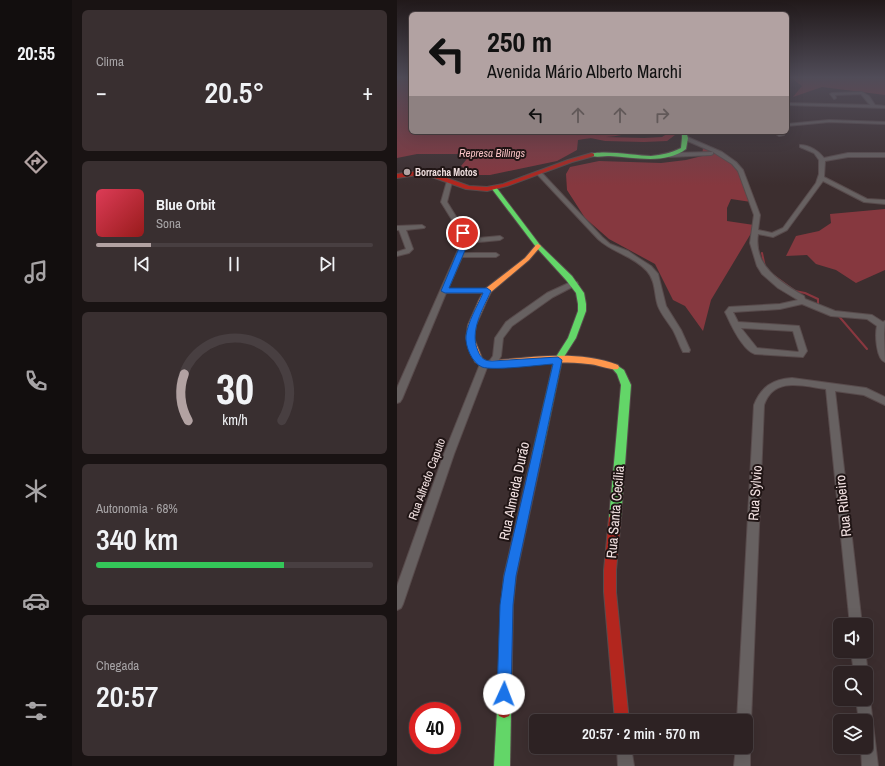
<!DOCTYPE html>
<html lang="pt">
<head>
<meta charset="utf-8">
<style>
  :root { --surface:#2d2223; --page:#392f30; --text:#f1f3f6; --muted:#a7a4a6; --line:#483f41; --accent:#b2a2a2 }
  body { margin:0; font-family:"Archivo Narrow",sans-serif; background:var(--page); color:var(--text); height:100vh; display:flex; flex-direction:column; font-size:15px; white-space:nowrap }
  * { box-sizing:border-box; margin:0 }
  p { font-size:13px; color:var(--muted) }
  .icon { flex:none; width:22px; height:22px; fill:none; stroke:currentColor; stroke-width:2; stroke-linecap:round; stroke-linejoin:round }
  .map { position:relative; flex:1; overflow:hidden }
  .details { display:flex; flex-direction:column; gap:10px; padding:10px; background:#191313; width:325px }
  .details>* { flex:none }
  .banner { position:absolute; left:12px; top:12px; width:380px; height:122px; border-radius:6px; box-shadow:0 4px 16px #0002,0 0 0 1px var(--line); background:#b2a2a2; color:#111; overflow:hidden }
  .controls { position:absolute; left:436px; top:618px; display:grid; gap:8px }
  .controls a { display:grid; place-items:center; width:40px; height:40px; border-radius:6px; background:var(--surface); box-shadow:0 4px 16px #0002,0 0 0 1px var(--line); font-size:20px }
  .speed { position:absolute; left:12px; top:702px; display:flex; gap:8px; font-size:20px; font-weight:700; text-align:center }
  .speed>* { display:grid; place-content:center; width:52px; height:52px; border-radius:50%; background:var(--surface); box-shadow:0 4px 16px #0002,0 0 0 1px var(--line); line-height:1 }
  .speed .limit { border:6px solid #d22; background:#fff; color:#111 }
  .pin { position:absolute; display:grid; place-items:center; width:34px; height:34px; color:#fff; margin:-17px; border:2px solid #fff; border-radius:50%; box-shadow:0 1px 4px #0007 }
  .me { position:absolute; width:44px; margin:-22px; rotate:2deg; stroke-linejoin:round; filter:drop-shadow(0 0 3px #0008) }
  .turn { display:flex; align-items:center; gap:14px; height:84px; padding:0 12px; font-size:18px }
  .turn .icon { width:52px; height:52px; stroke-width:2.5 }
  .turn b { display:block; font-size:28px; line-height:34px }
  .lanes { display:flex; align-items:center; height:38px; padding:0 12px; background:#0003; justify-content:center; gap:20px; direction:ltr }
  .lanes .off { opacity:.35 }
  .big { font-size:30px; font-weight:600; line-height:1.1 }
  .details .widget { flex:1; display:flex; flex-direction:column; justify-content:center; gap:6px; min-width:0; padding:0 14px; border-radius:6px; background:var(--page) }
  .details .dial { align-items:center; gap:0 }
  .dial svg { height:104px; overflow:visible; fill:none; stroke:var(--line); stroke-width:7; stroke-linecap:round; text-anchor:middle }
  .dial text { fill:var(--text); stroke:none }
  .song { display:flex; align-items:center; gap:12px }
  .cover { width:48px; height:48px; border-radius:6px; background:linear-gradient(135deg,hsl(350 70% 55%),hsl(0 70% 35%)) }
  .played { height:4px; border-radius:2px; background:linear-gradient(90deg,var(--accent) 20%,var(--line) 20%) }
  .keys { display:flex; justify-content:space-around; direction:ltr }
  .heat { display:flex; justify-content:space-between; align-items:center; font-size:22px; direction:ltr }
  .charge { height:6px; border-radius:3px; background:linear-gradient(90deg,#34c759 68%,var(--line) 0) }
  .trip { position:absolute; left:132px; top:714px; width:224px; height:40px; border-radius:6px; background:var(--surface); box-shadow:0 4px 16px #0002,0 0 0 1px var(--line); font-weight:600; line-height:40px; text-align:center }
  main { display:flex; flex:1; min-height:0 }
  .tabs { display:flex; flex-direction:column; width:72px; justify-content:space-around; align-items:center; background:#120e0e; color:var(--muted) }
  .tabs .icon { width:28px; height:28px }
  .tabs .on { color:var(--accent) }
  .tabs b { font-size:18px; color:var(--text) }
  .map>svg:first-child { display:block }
  .forest { fill:#86383f }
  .water { fill:#89373f }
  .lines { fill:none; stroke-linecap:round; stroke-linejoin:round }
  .stream { stroke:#89373f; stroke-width:2 }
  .river { fill:#89373f; fill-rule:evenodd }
  .street-casing { stroke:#584b4c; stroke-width:2 }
  .fast-casing { stroke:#584b4c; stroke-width:2 }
  .slow-casing { stroke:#584b4c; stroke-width:2 }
  .jam-casing { stroke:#584b4c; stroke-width:2 }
  .street { fill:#676161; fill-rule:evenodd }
  .fast { fill:#63d668; fill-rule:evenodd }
  .slow { fill:#ff974d; fill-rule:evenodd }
  .jam { fill:#b3261e; fill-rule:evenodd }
  .route { fill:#1a73e8; stroke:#114b97 }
  .poi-dot { fill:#b2a2a2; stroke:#201515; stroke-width:1.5 }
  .labels { text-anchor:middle; stroke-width:4; stroke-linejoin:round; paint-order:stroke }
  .far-poi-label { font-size:10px; font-weight:bold; fill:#f1e0e0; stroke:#201515; text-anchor:start }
  .far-water-label { font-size:11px; font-style:italic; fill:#f5c0c2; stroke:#201515 }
  .street-label { font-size:12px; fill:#f1e0e0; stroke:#201515 }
  .near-street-label { font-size:14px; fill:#f1e0e0; stroke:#201515 }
</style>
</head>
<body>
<main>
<nav class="tabs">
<b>20:55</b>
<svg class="icon on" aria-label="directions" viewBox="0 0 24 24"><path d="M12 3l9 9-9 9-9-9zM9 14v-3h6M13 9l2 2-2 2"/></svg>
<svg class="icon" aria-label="music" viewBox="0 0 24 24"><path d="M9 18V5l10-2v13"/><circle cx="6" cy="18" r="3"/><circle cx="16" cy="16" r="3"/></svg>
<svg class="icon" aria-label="phone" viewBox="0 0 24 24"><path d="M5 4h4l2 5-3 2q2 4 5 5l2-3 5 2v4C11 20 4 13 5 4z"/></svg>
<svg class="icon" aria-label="climate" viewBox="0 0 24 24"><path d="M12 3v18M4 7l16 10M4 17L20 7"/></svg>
<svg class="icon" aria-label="car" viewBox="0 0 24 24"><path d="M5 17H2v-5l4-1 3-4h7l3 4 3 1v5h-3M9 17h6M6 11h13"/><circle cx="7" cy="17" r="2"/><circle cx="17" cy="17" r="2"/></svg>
<svg class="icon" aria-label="filters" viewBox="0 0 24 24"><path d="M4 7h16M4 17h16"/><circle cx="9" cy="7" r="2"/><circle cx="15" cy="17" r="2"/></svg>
</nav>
<section class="details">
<div class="widget"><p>Clima</p>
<div class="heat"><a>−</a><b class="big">20.5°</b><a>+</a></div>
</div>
<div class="widget">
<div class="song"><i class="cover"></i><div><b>Blue Orbit</b><p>Sona</p></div></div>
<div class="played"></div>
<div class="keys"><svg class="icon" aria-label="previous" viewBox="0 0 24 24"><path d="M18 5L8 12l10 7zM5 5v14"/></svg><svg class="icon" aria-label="pause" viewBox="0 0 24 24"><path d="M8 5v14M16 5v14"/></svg><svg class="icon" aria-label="next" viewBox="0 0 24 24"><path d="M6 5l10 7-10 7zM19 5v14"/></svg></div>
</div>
<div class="widget dial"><svg viewBox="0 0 100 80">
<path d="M14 69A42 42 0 1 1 86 69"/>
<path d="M14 69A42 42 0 0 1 11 33" stroke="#b2a2a2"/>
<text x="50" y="56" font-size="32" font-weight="700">30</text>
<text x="50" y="72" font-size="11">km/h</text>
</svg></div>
<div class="widget"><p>Autonomia · 68%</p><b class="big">340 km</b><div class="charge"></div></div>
<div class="widget"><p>Chegada</p><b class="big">20:57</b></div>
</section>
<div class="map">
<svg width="488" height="766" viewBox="0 0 488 766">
  <rect width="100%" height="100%" fill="#3c2e2f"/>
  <g class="forest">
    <path d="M393,77H488V95L425,87L396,97L405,86Z"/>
    <path d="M306,148C317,153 335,159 341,170C347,180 348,192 354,202L334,199L330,208V221L357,225L356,230L314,300L306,331L288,306L276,300L258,264L212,239L188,218L170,190L169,174L173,167L202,161L264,163L289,160L305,156Z"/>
    <path d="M488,209V270L459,283L439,270L419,264L410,255L389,256L399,236L422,231L434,223L433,214Z"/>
  </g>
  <path class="water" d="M0,77H14V132H229V134C213,138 197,137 181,140L180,150L160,161L93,175H79L64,166L74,154H20L0,158Z"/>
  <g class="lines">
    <g class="stream">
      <path d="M365,253L368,267"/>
      <path d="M376,275L398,291L408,293L421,299V306"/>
      <path d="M440,314L470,349"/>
    </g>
    <path class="river" d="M170,132H185L208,137L247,138L265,137L273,132H282L270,141L247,142L208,141L174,134Z"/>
    <g class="street-casing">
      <g id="street">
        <path d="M465,92L472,96L478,105L488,106V108L390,105V103L473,105L464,94L438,95L439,98L437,99L433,94L435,93Z"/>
        <path d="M432,120L488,122V124L432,122L390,126V124Z"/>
        <path d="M376,132H382L387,135L382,136Z"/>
        <path d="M288,136L325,152L339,162L346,170L363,215L361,230L375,233L386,228L419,183L422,174V160L417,153L403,147V145C412,145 422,151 427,158L451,153H488V157H451L428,161L427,177L470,199L488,200V204L467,202L426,181L390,230L376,237L361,234C356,266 383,282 407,296L408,299L438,311L475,315L486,322L488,321L487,334L488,362C479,359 478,334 480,326L470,319L434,316L405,304L383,309L336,312L341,322L402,326L410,351L406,357L358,354C346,350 335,327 330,316L328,312L332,307L383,304L401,300L381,288L365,274L360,266L353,243L357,215L341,171L335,164L316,152V154L314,155L273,157L270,155L273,153L316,152L286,139V137ZM344,328L396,331L402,351L401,352L360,348Z"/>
        <path d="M140,172H144L205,237L213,244L231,251L240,257L254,266L261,274L269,306L284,330L293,350L292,352H286C282,345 280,337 276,330C271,322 264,314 261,306C257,294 259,281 250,271C235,255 216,253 201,239L140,174Z"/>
        <path d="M50,181L55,182L50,202L71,236V239L103,236L106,238L103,240L71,243L66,253H99L102,255L99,257H65L51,289H91L95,291L91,293H49L5,399L3,402L0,403V388L65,241V236L44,202Z"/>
        <path d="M25,225L28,227L27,228L9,230L16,249L12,253L0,256V252L9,249L2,230H0V226Z"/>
        <path d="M174,282H180L181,284L156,297L115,326L106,338L104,356L98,366L95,367L91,365L57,454L6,604L4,608L0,610V586L47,454L83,364L87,361L91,363L96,356L98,338L109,322L150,293Z"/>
        <path d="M395,378L469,388L488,397V405L467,395L438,391L465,625H453L429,389C406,386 377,376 367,405L354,721L352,726L349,727V721H340L357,405C364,387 376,379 395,378Z"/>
        <path d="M454,651H468L471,673L469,677V673H457Z"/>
        <path d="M469,693L471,694L473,699L481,766H465L464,747H469V721H462L459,699H469Z"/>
        <path d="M349,741L351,742L353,747V766H337L339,747H349Z"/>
        <path d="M220,747H234L237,766H221Z"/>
      </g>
    </g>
    <g class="fast-casing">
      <g id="fast">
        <path d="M285,132H289L291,138L289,149C268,165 237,157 213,156C207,156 197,158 192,155C202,149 240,156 254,156C265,155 274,153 284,148L285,138Z"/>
        <path d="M95,187H99L143,245L175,276L187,293L189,304V311L179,338L165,360L145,455L144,458L140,459L136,458L135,455L157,360L171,338L181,311V304L179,293L169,280L139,247L95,189Z"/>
        <path d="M218,364L227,370L234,385L224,518L222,522L218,523L214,522L212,518L224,385L220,374L214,367Z"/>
        <path d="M107,704L112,706L114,711L113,766H97L100,711L102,706Z"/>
      </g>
    </g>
    <g class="slow-casing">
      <path id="slow" d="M141,244L144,246L132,260L94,292L90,300L79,325L77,338L85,358L89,361C132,358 179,349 221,365L222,367L221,369C216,371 199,364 191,364C157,360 122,365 87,367L78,362L69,338L71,325L82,300L88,289L128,258L139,245Z"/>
    </g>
    <g class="jam-casing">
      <g id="jam">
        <path d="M195,153L197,154V156L175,162L110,186L90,191L69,189L32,176L21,175L0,178V174L21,171L33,172L72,186L90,187L106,184L171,160Z"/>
        <path d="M140,451L144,452L145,455L119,576L116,605L114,711L112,716L107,718L102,716L100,711L104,605L107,576L135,455L136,452Z"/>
        <path d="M218,513L222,514L224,518L219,570V592L232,721H218L207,592V570L212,518L214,514Z"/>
      </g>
    </g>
    <use href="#street" class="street"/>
    <use href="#fast" class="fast"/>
    <use href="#slow" class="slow"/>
    <use href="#jam" class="jam"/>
  </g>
  <linearGradient id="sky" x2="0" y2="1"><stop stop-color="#21191a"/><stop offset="0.42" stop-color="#504c58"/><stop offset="1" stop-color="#504c58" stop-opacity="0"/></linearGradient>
  <rect width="488" height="185" fill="url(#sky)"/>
  <path class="route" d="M66,231L70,233L72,241L52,288H90L94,291C86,309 72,331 81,351C84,358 87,361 95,361L161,357L165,360L119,576L116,605L114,694L112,699L107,701L102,699L100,694L103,605L107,576L156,364C142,365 96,371 85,367C75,363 68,346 69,336C71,321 80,307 86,293H48L44,291L65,241L63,233Z"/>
  <circle class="poi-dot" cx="10" cy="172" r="4"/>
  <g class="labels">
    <g class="far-poi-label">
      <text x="18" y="176">Borracha Motos</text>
    </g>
    <g class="far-water-label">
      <text x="95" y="157">Represa Billings</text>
    </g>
    <g class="street-label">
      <text transform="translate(30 479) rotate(-70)" y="4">Rua Alfredo Caputo</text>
    </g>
    <g class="near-street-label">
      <text transform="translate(117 491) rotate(-78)" y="5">Rua Almeida Durão</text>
      <text transform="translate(358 493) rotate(-86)" y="5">Rua Sylvio</text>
      <text transform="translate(446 506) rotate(-96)" y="5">Rua Ribeiro</text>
      <text transform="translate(218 512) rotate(-85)" y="5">Rua Santa Cecília</text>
    </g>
  </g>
</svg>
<div class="controls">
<a><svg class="icon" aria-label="sound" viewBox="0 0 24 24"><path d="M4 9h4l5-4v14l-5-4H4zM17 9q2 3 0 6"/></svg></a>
<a><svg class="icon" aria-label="search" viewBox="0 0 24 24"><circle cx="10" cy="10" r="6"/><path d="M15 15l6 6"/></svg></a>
<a><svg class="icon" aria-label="layers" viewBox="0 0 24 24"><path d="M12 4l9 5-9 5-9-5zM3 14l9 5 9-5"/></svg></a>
</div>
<div class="speed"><div class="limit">40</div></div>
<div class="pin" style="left:66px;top:233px;background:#d93025"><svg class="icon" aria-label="arrive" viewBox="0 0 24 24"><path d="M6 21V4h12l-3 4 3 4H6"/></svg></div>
<svg class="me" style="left:107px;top:694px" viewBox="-20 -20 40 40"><circle r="19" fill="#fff"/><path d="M0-13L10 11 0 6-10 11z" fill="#1a73e8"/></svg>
<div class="trip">20:57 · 2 min · 570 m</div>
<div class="banner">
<div class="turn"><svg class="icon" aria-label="left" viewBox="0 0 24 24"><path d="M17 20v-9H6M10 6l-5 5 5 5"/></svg><div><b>250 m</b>Avenida Mário Alberto Marchi</div></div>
<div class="lanes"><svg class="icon" aria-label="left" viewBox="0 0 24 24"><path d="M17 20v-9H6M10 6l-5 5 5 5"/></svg><svg class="icon off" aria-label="ahead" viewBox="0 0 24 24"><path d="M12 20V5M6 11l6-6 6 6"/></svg><svg class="icon off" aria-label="ahead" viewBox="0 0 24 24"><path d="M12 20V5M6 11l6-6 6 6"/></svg><svg class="icon off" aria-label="right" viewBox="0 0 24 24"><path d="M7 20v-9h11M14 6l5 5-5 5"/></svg></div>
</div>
</div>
</main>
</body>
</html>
